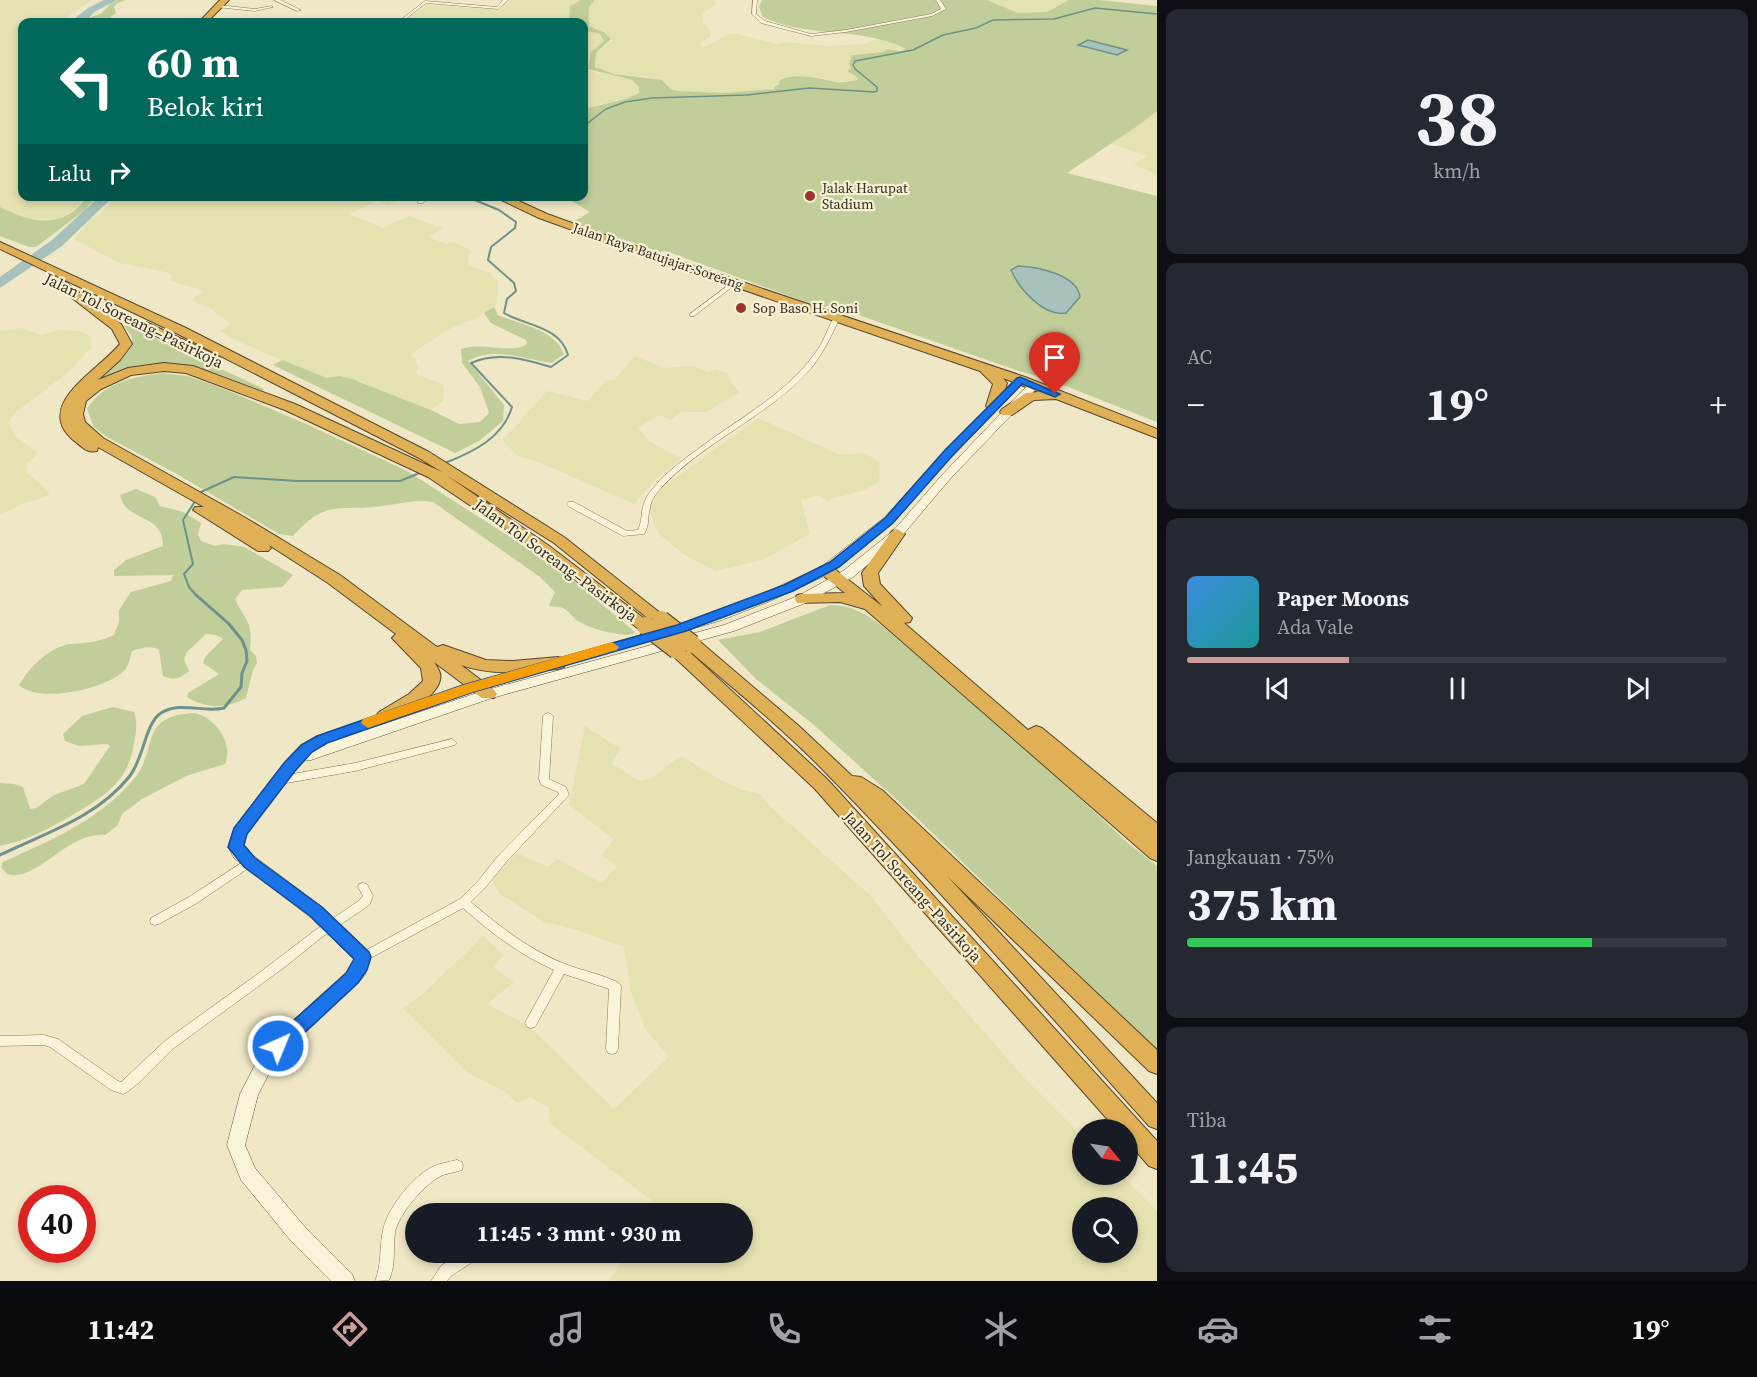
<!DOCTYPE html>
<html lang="id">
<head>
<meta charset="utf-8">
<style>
  :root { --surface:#171b24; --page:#242831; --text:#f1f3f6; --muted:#9ea1a6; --line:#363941; --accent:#ca9d9a }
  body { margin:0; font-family:"Source Serif 4",serif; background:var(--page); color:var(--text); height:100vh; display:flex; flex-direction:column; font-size:22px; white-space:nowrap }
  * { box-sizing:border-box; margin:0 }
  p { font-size:20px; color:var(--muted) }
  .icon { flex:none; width:33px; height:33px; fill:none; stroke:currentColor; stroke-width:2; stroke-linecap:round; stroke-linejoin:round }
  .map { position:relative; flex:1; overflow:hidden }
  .panel { display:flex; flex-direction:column; gap:9px; padding:9px; background:#0d0f14; width:600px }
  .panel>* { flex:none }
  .hud { position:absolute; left:18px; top:18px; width:570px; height:183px; border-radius:12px; box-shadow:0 3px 9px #0003; background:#00695c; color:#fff; overflow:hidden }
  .needle { width:39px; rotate:120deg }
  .tools { position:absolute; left:1072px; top:1119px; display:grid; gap:12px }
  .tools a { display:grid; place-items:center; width:66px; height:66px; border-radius:50%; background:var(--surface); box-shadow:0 3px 9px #0003; font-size:30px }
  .speed { position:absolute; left:18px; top:1185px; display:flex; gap:12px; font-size:30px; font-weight:700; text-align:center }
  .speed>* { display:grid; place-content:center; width:78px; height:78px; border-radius:50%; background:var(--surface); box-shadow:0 3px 9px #0003; line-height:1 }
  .speed .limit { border:9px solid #d22; background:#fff; color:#111 }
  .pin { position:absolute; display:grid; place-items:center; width:51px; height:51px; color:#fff; margin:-62px -26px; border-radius:50% 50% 50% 0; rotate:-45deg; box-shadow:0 0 6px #0007 }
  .pin .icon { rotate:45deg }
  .me { position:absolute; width:66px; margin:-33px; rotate:44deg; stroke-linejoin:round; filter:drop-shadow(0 0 4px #0008) }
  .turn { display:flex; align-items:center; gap:21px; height:126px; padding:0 30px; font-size:27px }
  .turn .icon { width:78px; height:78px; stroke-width:2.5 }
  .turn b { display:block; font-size:42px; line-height:51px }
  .then { display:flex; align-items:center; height:57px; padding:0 30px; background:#0003; gap:12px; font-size:22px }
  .big { font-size:45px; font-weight:700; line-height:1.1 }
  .panel .card { flex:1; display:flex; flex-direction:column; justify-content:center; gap:9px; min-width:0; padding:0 21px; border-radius:12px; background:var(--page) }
  .panel .dial { align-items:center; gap:0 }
  .dial b { font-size:78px; line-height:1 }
  .song { display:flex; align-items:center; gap:18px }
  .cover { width:72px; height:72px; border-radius:9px; background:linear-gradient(135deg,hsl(210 70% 55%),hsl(180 70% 35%)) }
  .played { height:6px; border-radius:3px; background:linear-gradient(90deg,var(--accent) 30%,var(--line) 30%) }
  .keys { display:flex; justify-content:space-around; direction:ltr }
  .heat { display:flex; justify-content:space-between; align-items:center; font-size:33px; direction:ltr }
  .charge { height:9px; border-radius:4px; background:linear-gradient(90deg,#34c759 75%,var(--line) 0) }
  .trip { position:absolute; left:405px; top:1203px; width:348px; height:60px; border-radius:30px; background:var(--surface); box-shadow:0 3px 9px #0003; font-weight:700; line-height:60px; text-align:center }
  .tab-bar { display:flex; height:96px; justify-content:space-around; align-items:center; background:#090b0e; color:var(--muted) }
  .tab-bar .icon { width:42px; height:42px }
  .tab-bar .active { color:var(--accent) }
  .tab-bar b { font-size:27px; color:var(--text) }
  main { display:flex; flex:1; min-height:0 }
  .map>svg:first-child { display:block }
  .farmland { fill:#e5e2b2; fill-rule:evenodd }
  .green { fill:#c2ce99 }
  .water { fill:#a7c2bd; stroke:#6d918c; stroke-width:1.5 }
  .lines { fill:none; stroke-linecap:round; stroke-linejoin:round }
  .stream-far2 { stroke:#6d918c; stroke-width:1.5 }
  .stream-far1 { stroke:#6d918c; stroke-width:2 }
  .stream { stroke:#6d918c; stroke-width:3 }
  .river { fill:#a7c2bd; fill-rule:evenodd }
  .street-casing { stroke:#8b795b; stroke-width:1 }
  .secondary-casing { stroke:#6c5a3e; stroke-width:1 }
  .highway-casing { stroke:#58462f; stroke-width:2 }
  .street { fill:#f9f3d9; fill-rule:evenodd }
  .secondary { fill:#f9f3d9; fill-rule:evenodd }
  .highway { fill:#dfb055; fill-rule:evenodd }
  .highway-bridge-casing { stroke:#58462f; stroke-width:20; stroke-linecap:butt }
  .highway-bridge { stroke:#dfb055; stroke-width:18 }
  .route { fill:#1a73e8; stroke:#114b97; stroke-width:1.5 }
  .slow { fill:#f59e0b }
  .poi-dot { fill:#9b342a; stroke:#f6f0d5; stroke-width:2 }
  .labels { text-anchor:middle; stroke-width:4.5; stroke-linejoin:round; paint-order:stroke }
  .far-poi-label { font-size:14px; fill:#3a2f1f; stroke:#f6f0d5; text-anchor:start }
  .far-street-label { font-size:14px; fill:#3a2f1f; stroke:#f6f0d5 }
  .street-label { font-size:16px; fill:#3a2f1f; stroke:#f6f0d5 }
</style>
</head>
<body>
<main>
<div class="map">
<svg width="1157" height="1281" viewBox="0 0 1157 1281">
  <rect width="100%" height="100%" fill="#efe7c5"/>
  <g class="farmland">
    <path d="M0,0H92L60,22H22V196L89,197L70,213L55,220L27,219L0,207Z"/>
    <path d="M508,0H581L570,6L569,21L574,22H402L426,5L499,10Z"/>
    <path d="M595,0H714L717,2L714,6L702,14L703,23L711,31V36L700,43L701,47H705L729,34H737L777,44L785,42L828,46L864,44L880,38L907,49L852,55L850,74L859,79L856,80L837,82L821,78L786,77L775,86L776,89L724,93L678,91L671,89L667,83L645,76L614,74L595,67L596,53L612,40L599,30L589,26V7Z"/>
    <path d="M987,0H1069L1047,12L1018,13Z"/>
    <path d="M584,30L600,34L604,41L592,52L590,71L632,80L639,87V93L626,99L584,109Z"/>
    <path d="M1157,111V174L1134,165L1147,156L1111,144Z"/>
    <path d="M119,197H428L418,202L406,198L388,205L376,201L349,214L383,228L409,216L443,228L429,237L446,244L453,242L471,250L468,259L469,265L490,273L498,282L497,302L494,307L475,319L451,328L412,353L411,356L416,359L418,367L416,374L441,384L444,387L443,401L431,410L339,376L327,378L309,372L233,339L220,331L230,324L228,321L216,314L212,309L191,300L204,291L171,281V274L161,271L119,263L74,239L88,223Z"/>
    <path d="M21,328L41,335L60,330L81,331L90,337L91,348L65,375L16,412L8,423L16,436L37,453L34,458L27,463L26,472L49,491L48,496L22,504L0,515V331Z"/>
    <path d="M635,356L664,368L692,366L709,372L715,369L727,373L731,383L740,392L706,412H681L670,420L659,415L638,428L649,441L681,459L655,480L634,504L541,463L518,456L504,442L503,439L520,422L522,418L547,391L588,401L606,380H614Z"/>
    <path d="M758,418L840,455L865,453L880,463L879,482L862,491L831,499L829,502L818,495L801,500L810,534L762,560L715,571L683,554L658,533L648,508L663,487Z"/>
    <path d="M585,726L621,749L611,763L639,781L651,779L679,757L685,758L722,781L743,790L760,794L770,806L872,897L916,954L1026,1080L1083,1137V1174L1121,1175L1157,1211V1281H609L627,1253L742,1252V1214L659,1213L663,1209L548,1122L550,1109L531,1097L518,1103L505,1092L467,1072L403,1008L423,994L483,936L504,955L494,967L514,982L487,1004L529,1026L614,1109L669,1057L645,1029L631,992L624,947L571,928L544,922L499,893L494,885L493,880L499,872L517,853L548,867L558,859L602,883L617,866L601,855L614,839L569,805ZM1083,1208H1128V1252H1083Z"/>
  </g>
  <g class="green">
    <path d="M118,0H126L117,3L114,7L116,13L110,17L116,21L93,22L87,19L102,13L110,4Z"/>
    <path d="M581,0H595L589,7V26L605,33L611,39L596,53L595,67L614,74L662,80L671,89L678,91L724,93L775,89L774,87L779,84L780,80C796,72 820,79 837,82C843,83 850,81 856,80L858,78L847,71L851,68L849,64L852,55L883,52L887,49L900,51L906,49C862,26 809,39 763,17L759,7L762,0H987L1018,13L1047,12L1069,0H1099L1157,6V111L1139,125L1067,173L1157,196V422L1048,379L1019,371L830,305L822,308L666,251L660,252L573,222L590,212L565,197L584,196V109L626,99L639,93V87L632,80L588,69L591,52L604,41L600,34L584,30V22L569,21L570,6Z"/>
    <path d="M89,196L95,197L85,210L36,247H29L0,236V207C26,219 50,229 75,210C80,206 84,200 89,196Z"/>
    <path d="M494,307L498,315C521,325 554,329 564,354L551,363C524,359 493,346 468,361L504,405L503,421L479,441L455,453L273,365L282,360L327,378L339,376L349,378L431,410L459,424L480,422L489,413L480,387L462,363L461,349C483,341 510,355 527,344L526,340L491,323L484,313Z"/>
    <path d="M127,325L264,389L262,391C192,363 153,347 85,390C96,379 136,355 132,338C131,334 126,329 124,326Z"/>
    <path d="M163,373L187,376L217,386L304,423L407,471L560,569L634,631V634C622,637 589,629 578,621C573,618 569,611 563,608C558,606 554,608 549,605L555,592L540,577L433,502C415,499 400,504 382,506C338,512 327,498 293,536L279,534L175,473L107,437L94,427L87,409C105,382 132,377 163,373Z"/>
    <path d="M136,489L155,497L160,506L183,512L201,523L198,535L201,541L215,546L224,544L244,547L293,575L282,587L242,590L235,599C246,623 253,619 250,650L256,656L257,663L253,670L246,698C226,709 206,709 187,697L188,693L219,674L203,663L205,657L223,639L216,635L206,634L187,652L184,659L189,671C180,679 174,681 163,676L159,650C151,645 142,648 132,651C130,658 129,666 123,672C104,689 38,704 19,685C29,668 50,646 71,644C87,643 99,642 114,635L119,622V610L131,592L171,581L173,575L114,576V570L126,560L163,546C163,517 138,522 123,504L120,495Z"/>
    <path d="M830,605C851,605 867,614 883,627L1021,744L1128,843L1157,866V1050L918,819L814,725L756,679L718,640L760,632Z"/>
    <path d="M113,707L134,712C138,723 136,732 134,744C127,785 102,797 69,817C47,830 25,841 0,846V783L14,784L23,787L30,809L36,808L54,795L84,784L110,746L107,744L79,746L65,741L63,734L82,716Z"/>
    <path d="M194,713C215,717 234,743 225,764L186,776L142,799L123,813L117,826L105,835C66,832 36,884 7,874L1,867L3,862C51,840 98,821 133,780C160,749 137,716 194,713Z"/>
  </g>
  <g class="water">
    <path d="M1088,40L1127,50L1117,55L1078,45Z"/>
    <path d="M1018,266C1037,267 1077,274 1080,297L1066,313C1044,317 1019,289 1011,270Z"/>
  </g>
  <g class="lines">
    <path class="stream-far2" d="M584,126L606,109L625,102L652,98L747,95L809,88L874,92L877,91V87L855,69L853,65L855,61L913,50L943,35L976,28L993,20L1054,19L1095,8L1157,14"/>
    <g class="stream-far1">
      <path d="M445,463C473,452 503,438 512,407L471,363C497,351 525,359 551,367L568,355C560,326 526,326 504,313L507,299L516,291L514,283L488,260L491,247L515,228L516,222L499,210L465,196"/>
      <path d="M197,596L189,587L184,574L193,564L183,520L201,492L234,477L297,481H400L422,472"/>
    </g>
    <path class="stream" d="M0,855C45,833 96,818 129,777C144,759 145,723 161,713C180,701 204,713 224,708L241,687L242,673L247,661L246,650L242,640L229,624L195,594"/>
    <g class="river">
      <path d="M104,0H117L94,12L85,22H74V19L88,8Z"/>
      <path d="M100,196H114L62,246L0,288V277L52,240Z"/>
    </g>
    <g class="street-casing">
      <g id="street">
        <path d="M274,0H280L301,10L297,11Z"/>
        <path d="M503,0H508L498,9L426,3L402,22H398L425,1L497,7Z"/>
        <path d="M753,0H757L756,14L765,21L811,34L846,30L931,14L941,9L936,0H940L946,9L932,16L846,32L811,36L761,23L752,14Z"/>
        <path d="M218,5L255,9L271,6L273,7L255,11L216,7Z"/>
        <path d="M426,196H434L422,203H418V201Z"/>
        <path d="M734,281L736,282V284L694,316H690V314Z"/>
        <path d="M837,315L840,317C831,337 822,356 808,372C765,418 703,442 661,488C656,494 651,500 650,508C647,518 650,525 644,534L623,536L568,506L567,504L568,502H574L627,531L638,530C644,517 639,509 648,495C660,477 680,462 698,449C740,417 791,392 820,346C825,337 829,326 834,317Z"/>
        <path d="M548,713L551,714L553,716L549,779L566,787L569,795L507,861L485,888L471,902C500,927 530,950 565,964C583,971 602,974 619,983L621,986L618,1049L616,1053L612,1054L608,1053L606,1049L609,989L564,974L535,1027L531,1028L527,1027L525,1023L527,1019L554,970C520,955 491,933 463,908L367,960L363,962L359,960L357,957L359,954L460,899L477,882L499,855L559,794L558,792L541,785L539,779L543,716L545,714Z"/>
        <path d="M452,739L455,741L457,743L455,745L355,771L281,784L277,783L276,780L277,777L281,776L355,763Z"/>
        <path d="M249,858L253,859L254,862L253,865L197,903L159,924L155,925L151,924L150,921L151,918L189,897Z"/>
        <path d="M363,883L367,884L373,896L370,904L365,908L322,937L286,966L174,1048L140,1082L127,1092L123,1094L111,1090L50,1047L44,1045L0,1046V1036L44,1035L58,1039L118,1081L121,1082L166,1040L259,973L314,931L357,902L363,896L358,887L359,884Z"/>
        <path d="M457,1160L462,1162L463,1166L462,1170C454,1173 445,1173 439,1177C423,1186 398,1215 395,1233C393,1249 396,1265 389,1280L375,1281C382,1264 379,1248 383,1230C387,1209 411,1179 430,1168C438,1164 448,1162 457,1160Z"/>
        <path d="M462,1252H481L480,1257L451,1276L447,1281H431L441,1266Z"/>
      </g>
    </g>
    <g class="secondary-casing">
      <path id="secondary" d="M1020,377L1025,380L1024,382L938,471L893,523L831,573L768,602L719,621L473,692L360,732L483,691L724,625L798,596L843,571L893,531L942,475L1030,383H1038V387L950,479L901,537L853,577L808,602L734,631L492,698L311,760L303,761L246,834L244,847L246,850L322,907L369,952L371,957L365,975L358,983L294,1040L274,1063L258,1095L245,1145L255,1168L305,1227L352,1274L355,1281H331L291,1241L241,1180L227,1145L240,1094L262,1051L282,1030L346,973L352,967L354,959L310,917L234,858L228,847L234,828L290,756L301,745L317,736L463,686L709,615L758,596L821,567L885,517L930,467L1016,378Z"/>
    </g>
    <g class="highway-casing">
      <g id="highway">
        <path d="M220,0H229L207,22H199Z"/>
        <path d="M493,196H508L547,214L650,251L1025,377L1157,429V438L1056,399L1034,400L1012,415H1002L1000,412L1002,409L1026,393L1039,392L1003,378L1007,383L1000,406L993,410L988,409L986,406L993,384L980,371L642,255L539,218Z"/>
        <path d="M0,242L186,328L429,452L564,537L669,620L667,624H655L554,543L446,475L548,545L654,626L652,630H640L538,551L428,477L285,410L186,373L164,371L131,375L101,389L86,401L83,414L85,422L103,438L244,517L340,575L437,647L443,645L486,660L513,661L558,657L564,659L566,663L564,667L558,669C525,672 493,676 461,665L494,690L497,694L494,698H482L434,662C437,667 442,673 440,680C437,697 395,725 379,720L376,716L379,712L409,694L423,681L421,668L392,638L396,634L328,583L269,545L271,548L268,551H258L193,510L195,507H204L98,447L97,451C88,453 83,448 77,443C29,407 97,372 120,344L112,329L54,284L56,281H64L121,324L132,344L120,360L98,380L128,368L164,363L193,366L295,404L442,472L419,458L178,334L0,249Z"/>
        <path d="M146,322L220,357L221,360L215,364L210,363L142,329L140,326L142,323Z"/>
        <path d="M897,529L905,534L878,573L880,584L912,618L910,622L904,623L1028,730L1036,726L1042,728L1157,823V861L1150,858L865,609L840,602L797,603L795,599L797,595L803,594L845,593L820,573L818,570L820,567H832L883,607L864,586L862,573L892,531Z"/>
        <path d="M692,638L698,640L800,727L852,776L861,777L882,790L1157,1050V1074L1149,1071L947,876L1157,1103V1129L1149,1126C1043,1008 939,888 828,775C784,729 734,689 686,648L684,644L686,640Z"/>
        <path d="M677,644L683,646L827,779L1157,1141V1169L1149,1166L1128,1142V1130H1117L815,789L671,654L669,650L671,646Z"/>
      </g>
    </g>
    <use href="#street" class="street"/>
    <use href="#secondary" class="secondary"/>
    <use href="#highway" class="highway"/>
    <g class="highway-bridge-casing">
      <g id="highway-bridge">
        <path d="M661,620L692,644"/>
        <path d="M646,626L677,650"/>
      </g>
    </g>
    <use href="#highway-bridge" class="highway-bridge"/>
  </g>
  <path class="route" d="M1020,377L1060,394L1055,397L1022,384L953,455L893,523L839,567L793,591L686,631L473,692L327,743L312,752L295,771L247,834L244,845L255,858L322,907L369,952L371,957L367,970L358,983L285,1051L278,1054L272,1051L269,1046L272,1040L346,973L354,959L310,916L244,867L228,847L234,828L284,763L301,745L317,736L463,685L677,625L784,585L830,562L885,518L945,450L1017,378Z"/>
  <path class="slow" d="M612,642L619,647L617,650L473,692L368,728L361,723L363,719L463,685Z"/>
  <g class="poi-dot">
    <circle cx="810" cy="196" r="6"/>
    <circle cx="741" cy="308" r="6"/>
  </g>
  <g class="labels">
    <g class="far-poi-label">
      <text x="822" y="193">Jalak Harupat<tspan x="822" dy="16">Stadium</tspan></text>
      <text x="753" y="313">Sop Baso H. Soni</text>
    </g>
    <g class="far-street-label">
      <text transform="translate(658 256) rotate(19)" y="5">Jalan Raya Batujajar-Soreang</text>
    </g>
    <g class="street-label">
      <text transform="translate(134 320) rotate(26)" y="6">Jalan Tol Soreang–Pasirkoja</text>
      <text transform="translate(556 560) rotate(36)" y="6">Jalan Tol Soreang–Pasirkoja</text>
      <text transform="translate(913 886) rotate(48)" y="6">Jalan Tol Soreang–Pasirkoja</text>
    </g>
  </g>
</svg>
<div class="tools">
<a><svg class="needle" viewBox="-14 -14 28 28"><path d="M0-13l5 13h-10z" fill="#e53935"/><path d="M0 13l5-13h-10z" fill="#9ea1a6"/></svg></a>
<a><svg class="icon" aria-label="search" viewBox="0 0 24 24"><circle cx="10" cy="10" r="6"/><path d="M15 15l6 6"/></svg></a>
</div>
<div class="speed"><div class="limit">40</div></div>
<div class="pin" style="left:1055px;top:394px;background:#d93025"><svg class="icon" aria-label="arrive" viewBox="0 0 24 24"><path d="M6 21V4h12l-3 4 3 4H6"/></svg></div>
<svg class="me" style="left:278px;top:1046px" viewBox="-20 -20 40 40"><circle r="17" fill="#1a73e8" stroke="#fff" stroke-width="3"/><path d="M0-11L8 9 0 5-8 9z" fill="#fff"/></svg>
<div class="trip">11:45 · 3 mnt · 930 m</div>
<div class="hud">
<div class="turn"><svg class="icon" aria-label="left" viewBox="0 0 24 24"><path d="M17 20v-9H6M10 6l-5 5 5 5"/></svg><div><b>60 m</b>Belok kiri</div></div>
<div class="then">Lalu<svg class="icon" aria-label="right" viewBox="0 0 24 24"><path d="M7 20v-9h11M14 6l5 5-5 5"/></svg></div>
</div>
</div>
<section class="panel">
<div class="card dial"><b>38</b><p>km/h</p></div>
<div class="card"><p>AC</p>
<div class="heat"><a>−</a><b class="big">19°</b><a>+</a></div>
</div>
<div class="card">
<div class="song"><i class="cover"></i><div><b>Paper Moons</b><p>Ada Vale</p></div></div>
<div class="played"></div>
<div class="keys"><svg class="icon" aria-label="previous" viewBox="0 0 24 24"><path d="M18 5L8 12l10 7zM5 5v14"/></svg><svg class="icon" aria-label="pause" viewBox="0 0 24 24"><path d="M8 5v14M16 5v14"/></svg><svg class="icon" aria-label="next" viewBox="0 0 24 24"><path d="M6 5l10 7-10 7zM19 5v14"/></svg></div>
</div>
<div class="card"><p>Jangkauan · 75%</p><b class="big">375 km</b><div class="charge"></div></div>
<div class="card"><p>Tiba</p><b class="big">11:45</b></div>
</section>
</main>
<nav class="tab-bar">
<b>11:42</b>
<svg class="icon active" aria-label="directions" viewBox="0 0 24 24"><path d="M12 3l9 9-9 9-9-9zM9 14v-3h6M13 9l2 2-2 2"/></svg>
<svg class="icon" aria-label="music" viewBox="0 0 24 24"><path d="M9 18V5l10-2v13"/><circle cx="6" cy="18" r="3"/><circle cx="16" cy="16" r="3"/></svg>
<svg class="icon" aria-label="phone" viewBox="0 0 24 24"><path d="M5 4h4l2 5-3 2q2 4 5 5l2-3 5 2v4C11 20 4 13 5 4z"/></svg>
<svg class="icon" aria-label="climate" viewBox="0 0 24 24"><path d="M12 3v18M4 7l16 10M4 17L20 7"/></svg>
<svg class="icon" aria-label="car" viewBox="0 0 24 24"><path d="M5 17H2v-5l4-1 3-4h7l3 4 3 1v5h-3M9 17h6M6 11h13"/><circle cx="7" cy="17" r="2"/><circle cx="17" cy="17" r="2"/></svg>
<svg class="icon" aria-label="filters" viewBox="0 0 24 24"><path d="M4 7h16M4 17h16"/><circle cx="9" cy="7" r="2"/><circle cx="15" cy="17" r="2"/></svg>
<b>19°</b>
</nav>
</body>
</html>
